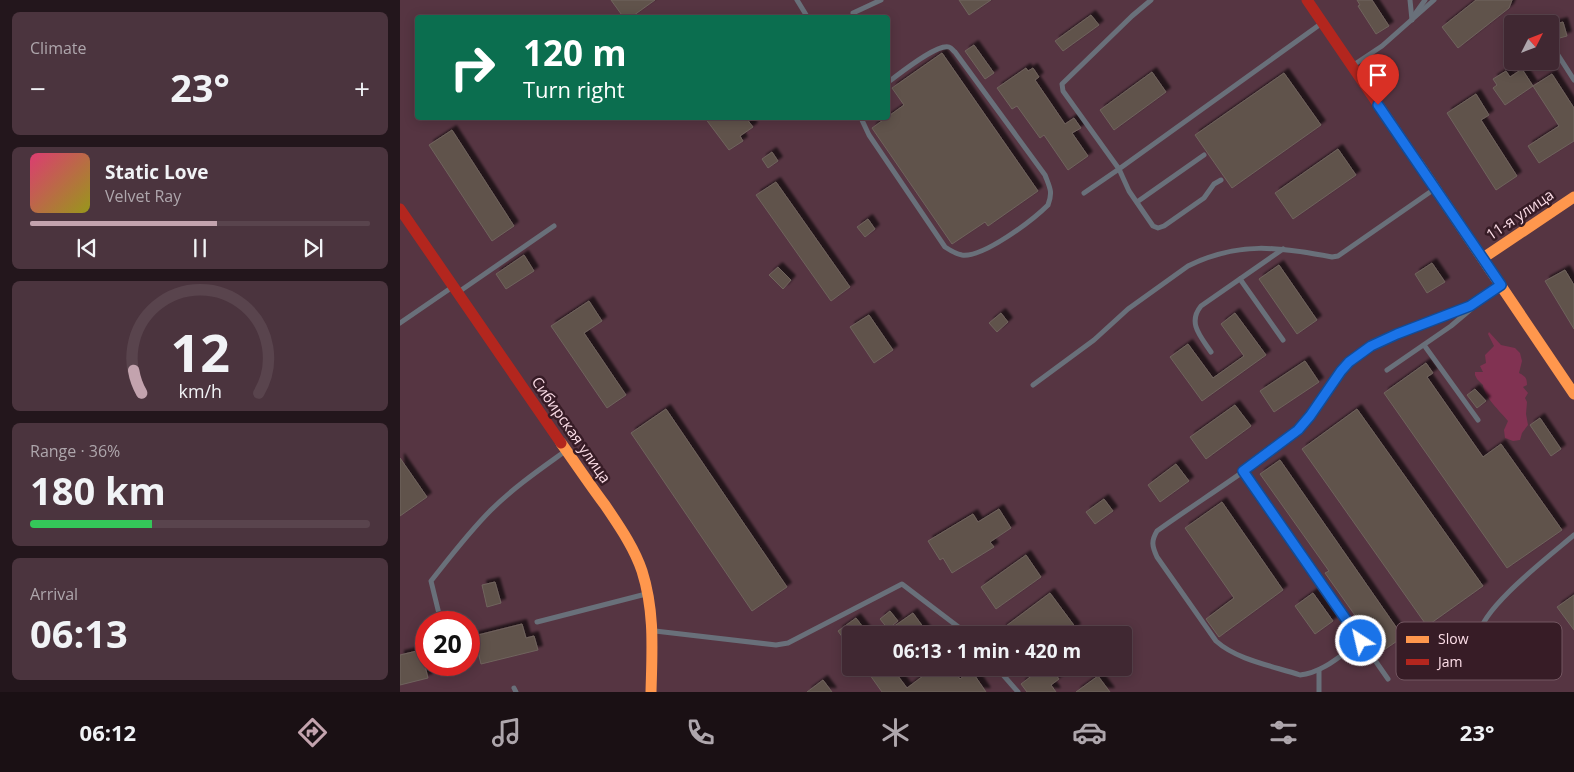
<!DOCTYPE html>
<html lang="en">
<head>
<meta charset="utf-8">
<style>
  :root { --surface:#402832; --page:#4b343e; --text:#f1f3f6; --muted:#aea6ac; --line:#59444d; --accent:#c3a3ae }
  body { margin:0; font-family:"Open Sans",sans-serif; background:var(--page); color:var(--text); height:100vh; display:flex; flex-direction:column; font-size:19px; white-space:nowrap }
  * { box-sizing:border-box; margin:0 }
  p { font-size:16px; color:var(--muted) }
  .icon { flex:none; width:28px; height:28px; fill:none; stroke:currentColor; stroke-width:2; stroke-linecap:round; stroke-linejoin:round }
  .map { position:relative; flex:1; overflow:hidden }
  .drawer { display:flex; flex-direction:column; gap:12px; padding:12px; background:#23161c; width:400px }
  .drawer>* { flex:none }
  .guide { position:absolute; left:15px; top:15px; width:475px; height:105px; border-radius:5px; box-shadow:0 2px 12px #0003,0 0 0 1px var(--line); background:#0b6e4f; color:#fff; overflow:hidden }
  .needle { width:32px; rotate:48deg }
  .tools { position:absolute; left:1104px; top:15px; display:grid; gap:10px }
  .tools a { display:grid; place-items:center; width:55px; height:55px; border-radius:5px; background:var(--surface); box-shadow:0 2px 12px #0003,0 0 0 1px var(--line); font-size:25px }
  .speed { position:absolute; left:15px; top:611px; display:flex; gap:10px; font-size:25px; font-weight:700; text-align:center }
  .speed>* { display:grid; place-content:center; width:65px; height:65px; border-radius:50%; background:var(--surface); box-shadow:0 2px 12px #0003,0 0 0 1px var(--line); line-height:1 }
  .speed .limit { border:8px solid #d22; background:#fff; color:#111 }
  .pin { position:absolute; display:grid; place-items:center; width:42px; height:42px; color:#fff; margin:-51px -21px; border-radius:50% 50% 50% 0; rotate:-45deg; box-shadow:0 0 5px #0007 }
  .pin .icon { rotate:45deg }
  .me { position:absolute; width:55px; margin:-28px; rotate:325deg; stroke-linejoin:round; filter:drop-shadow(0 0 4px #0008) }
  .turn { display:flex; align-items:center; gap:18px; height:105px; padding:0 25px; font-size:22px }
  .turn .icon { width:65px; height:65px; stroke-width:2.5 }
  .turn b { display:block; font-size:35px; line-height:42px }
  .big { font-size:38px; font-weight:700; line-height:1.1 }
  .drawer .tile { flex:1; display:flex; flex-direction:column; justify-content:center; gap:8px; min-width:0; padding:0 18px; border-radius:8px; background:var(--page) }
  .drawer .dial { align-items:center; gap:0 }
  .dial svg { height:130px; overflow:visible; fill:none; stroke:var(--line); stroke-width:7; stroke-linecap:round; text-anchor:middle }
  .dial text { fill:var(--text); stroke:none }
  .song { display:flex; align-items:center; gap:15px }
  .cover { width:60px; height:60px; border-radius:8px; background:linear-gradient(135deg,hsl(340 70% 55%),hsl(60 70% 35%)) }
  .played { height:5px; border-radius:2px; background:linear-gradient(90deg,var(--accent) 55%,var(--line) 55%) }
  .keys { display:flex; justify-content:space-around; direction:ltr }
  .heat { display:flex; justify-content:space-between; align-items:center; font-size:28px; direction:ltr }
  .charge { height:8px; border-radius:4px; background:linear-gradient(90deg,#34c759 36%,var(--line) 0) }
  .trip { position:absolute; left:442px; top:626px; width:290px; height:50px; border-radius:5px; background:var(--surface); box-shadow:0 2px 12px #0003,0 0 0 1px var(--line); font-weight:700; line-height:50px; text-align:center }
  .menu { display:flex; height:80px; justify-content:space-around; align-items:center; background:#1a1014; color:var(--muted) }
  .menu .icon { width:35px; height:35px }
  .menu .on { color:var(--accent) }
  .menu b { font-size:22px; color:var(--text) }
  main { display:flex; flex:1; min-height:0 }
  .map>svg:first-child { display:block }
  .green { fill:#813252 }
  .building { fill:#60524c; stroke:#70645d; filter:url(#shadow) }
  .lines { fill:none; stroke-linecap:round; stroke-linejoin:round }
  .lane { stroke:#69707a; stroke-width:5 }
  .slow { stroke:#ff974d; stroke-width:11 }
  .jam { stroke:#b3261e; stroke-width:11 }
  .route-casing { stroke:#114b97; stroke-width:12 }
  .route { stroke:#1a73e8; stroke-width:9 }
  .labels { text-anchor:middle; stroke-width:5; stroke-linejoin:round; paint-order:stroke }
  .street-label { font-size:15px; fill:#fddee8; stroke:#371c26 }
  .key { fill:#371c26; stroke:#725660; stroke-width:1 }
  .key-label { font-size:14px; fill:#fddee8 }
</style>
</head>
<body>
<main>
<section class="drawer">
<div class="tile"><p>Climate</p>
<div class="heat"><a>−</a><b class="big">23°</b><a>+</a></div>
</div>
<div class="tile">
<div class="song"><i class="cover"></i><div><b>Static Love</b><p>Velvet Ray</p></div></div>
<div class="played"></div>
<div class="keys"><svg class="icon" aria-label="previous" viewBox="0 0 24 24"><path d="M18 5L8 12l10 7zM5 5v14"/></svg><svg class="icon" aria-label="pause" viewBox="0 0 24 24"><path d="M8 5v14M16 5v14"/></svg><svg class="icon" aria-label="next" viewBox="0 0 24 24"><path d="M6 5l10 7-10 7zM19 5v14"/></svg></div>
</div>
<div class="tile dial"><svg viewBox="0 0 100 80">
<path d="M14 69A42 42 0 1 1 86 69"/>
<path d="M14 69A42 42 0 0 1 9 55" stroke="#c3a3ae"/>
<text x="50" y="56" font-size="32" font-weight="700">12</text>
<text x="50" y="72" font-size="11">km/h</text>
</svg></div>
<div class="tile"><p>Range · 36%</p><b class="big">180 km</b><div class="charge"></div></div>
<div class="tile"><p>Arrival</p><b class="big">06:13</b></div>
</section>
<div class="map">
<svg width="1174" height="692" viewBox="0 0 1174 692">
  <defs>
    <filter id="shadow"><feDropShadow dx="4.5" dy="-4.5" stdDeviation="1" flood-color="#0009"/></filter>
  </defs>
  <rect width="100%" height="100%" fill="#563542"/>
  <path class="green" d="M1089,332L1101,345L1115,348L1120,353L1122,361L1119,373C1125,376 1127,378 1127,385L1123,387L1128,393L1125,398L1127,402L1126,414L1128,425L1122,433L1120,440L1113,441L1105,438L1104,430L1108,421C1101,412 1083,396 1083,385L1077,379L1075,375V372H1083L1080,366L1086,363L1085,355L1094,346L1088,334Z"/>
  <g class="building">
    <path d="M211,0H255L230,18H224Z"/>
    <path d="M559,0H591L569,15Z"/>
    <path d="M957,0H972L989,26L976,34L958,6L960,5Z"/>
    <path d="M1076,0H1112L1109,8L1058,48L1042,27Z"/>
    <path d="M691,15L699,25L663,51L655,41Z"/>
    <path d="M1163,22L1167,36L1156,39L1152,25Z"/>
    <path d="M574,45L594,73L585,79L565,51Z"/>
    <path d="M542,53L638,191L588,226L585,222L552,244L472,128L504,105L492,88Z"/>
    <path d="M626,68L628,71L633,68L639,77L635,80L665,124L674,118L681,128L672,133L688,156L668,170L644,135L640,138L617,106L612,109L597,88Z"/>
    <path d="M1122,69L1133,86L1105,105L1093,88L1097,85L1093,79L1106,71L1110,77Z"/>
    <path d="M752,72L766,92L714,130L700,110Z"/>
    <path d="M884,73L921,125L832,188L795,135Z"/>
    <path d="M1152,74L1174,108V141L1139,163L1128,146L1159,126L1133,86Z"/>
    <path d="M1076,94L1089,115L1081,120L1117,176L1096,190L1047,113Z"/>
    <path d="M305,118H346L353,127L340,136L343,141L329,150Z"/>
    <path d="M52,130L114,226L92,241L29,145Z"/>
    <path d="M938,149L956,175L893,219L875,193Z"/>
    <path d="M372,152L378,161L368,168L362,159Z"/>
    <path d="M376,182L450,287L431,301L356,195Z"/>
    <path d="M468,219L475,229L465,237L457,227Z"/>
    <path d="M124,255L134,271L106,289L96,274Z"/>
    <path d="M1032,263L1045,282L1027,293L1015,274Z"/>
    <path d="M879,265L917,320L897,334L859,279Z"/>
    <path d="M378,267L391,280L383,289L369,275Z"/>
    <path d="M1165,270L1174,285V329L1145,281Z"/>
    <path d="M189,301L202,321L184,333L226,395L207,408L151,326Z"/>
    <path d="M601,313L608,322L597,332L589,323Z"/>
    <path d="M835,313L866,355L802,401L770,357L788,344L813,378L844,356L821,324Z"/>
    <path d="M469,315L493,350L474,363L450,327Z"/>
    <path d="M905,361L919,382L874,412L860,391Z"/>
    <path d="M1026,363L1033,373L1027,377L1083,457L1101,444L1162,530L1107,568L984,393Z"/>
    <path d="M1075,389L1086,401L1077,408L1067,395Z"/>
    <path d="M835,405L851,426L806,459L790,437Z"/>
    <path d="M266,409L387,587L352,611L231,433Z"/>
    <path d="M957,409L1083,586L1027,626L902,449Z"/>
    <path d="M1140,418L1161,449L1151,456L1130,425Z"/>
    <path d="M0,458L27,497L0,516Z"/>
    <path d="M880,460L1003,637L981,652L925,573L929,571L860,474Z"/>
    <path d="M776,464L789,481L760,502L748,485Z"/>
    <path d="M704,499L713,511L695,524L686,512Z"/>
    <path d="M822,502L883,590L819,637L806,619L834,598L785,528Z"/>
    <path d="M599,509L611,528L590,542L594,547L552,573L543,558L540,560L528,541L573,514L578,522Z"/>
    <path d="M626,555L641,577L596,609L581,587Z"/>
    <path d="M95,582L101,603L87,607L82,585Z"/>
    <path d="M650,593L676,628L667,635H637L632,628L623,635H607L602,629Z"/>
    <path d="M913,593L933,621L915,634L895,606Z"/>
    <path d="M1174,595V630L1157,607Z"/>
    <path d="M490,611L498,621L488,629L480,619Z"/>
    <path d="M513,613L529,635H499L493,627Z"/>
    <path d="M456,618L469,635H451V649L438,631Z"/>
    <path d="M122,624L126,638L134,636L138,650L81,664L74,636Z"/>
    <path d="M21,650L28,678L0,685V655Z"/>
    <path d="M465,668H492L507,688L527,673L523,668H552L560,679L571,670L586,692H482Z"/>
    <path d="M642,668H650L659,679L651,685L656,692H627L621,684Z"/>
    <path d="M698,676L710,692H676Z"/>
    <path d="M423,680L432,692H407Z"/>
  </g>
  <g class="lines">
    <g class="lane">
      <path d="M397,0L408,18"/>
      <path d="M751,0L732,16L662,84L663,91L719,169L922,23"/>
      <path d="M1010,0L1012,20"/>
      <path d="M453,13L481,0"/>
      <path d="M1015,14L1025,0"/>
      <path d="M1158,55L1174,80"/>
      <path d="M952,66L982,46L1034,0"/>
      <path d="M461,118L469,135L545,247C551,251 556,254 562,255C583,258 633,220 648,205C653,192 650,188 645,175L555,52C553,51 552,48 549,47C537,43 498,75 488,82"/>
      <path d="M684,193L719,169L729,191L753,226L758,228L764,226L804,198L814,184L821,180"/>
      <path d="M737,202L804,155"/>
      <path d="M840,279L883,340"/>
      <path d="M60,291L154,226"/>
      <path d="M0,323L51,288"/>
      <path d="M1024,345L1078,420"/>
      <path d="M811,352C801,337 787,323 801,306L883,249"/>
      <path d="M987,370L1051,326L1077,304"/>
      <path d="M633,385L694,340L728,309L788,266C838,241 879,247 932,257L938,256L1033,190"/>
      <path d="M843,471L988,679"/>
      <path d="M41,622L31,581C50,557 69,532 91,510C113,488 139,470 164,452"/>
      <path d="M137,622L246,594"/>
      <path d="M255,631L376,645L388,643L502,584L569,635"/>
      <path d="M961,641C942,654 923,673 900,675C873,666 837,660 816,641L757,557C752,546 751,541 757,531C803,498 853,468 896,431C919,412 928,381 949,361C959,353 970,346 981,340L1070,306L1099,287"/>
      <path d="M597,668L618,692"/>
      <path d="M1099,673C1092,663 1079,649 1079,636C1080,609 1152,554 1174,535"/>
      <path d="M114,688L116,692"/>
      <path d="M919,692V670"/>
    </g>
    <g class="slow">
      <path d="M1018,163L1174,394"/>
      <path d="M1083,258L1174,197"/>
      <path d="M161,443C176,464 190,485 205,505C219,526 234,547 242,571C255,612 252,651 251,692"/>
    </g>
    <g class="jam">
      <path d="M907,0L1018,163"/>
      <path d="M0,209L161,443"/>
    </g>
  </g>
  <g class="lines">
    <g class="route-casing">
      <path id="route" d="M961,641L843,471L898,430L910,416L941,371L949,362L971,346L997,334L1070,306L1101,285L978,105"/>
    </g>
    <use href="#route" class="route"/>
  </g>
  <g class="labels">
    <g class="street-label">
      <text transform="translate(1120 215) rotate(-34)" y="5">11-я улица</text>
      <text transform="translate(171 430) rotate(55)" y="5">Сибирская улица</text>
    </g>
  </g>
  <rect x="996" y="622" width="166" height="58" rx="8" class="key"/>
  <rect x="1006" y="636" width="23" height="7" fill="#ff974d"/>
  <rect x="1006" y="659" width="23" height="6" fill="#b3261e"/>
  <g class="key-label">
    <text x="1038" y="644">Slow</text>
    <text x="1038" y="667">Jam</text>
  </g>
</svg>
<div class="tools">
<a><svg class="needle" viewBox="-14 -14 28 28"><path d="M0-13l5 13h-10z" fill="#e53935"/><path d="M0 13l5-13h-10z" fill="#aea6ac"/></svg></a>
</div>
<div class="speed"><div class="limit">20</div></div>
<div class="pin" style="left:978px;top:105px;background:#d93025"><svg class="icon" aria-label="arrive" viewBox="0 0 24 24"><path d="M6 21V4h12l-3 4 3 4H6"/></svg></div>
<svg class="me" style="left:961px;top:641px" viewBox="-20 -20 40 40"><circle r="17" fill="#1a73e8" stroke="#fff" stroke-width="3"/><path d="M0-11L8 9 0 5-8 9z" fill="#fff"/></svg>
<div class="trip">06:13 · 1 min · 420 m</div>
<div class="guide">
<div class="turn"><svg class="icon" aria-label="right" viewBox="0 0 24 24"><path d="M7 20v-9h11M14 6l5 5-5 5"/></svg><div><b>120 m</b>Turn right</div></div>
</div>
</div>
</main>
<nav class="menu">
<b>06:12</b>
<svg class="icon on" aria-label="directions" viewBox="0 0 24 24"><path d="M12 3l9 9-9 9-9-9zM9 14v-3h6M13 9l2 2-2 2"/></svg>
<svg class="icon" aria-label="music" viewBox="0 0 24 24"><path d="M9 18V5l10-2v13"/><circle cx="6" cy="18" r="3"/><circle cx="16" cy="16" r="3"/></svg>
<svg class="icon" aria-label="phone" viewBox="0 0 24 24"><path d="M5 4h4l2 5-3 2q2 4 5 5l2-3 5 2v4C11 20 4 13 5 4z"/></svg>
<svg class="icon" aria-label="climate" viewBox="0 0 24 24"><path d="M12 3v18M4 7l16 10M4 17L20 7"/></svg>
<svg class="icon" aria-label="car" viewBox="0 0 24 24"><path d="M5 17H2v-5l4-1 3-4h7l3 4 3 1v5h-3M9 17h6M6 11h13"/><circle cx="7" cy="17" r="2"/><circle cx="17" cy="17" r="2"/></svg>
<svg class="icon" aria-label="filters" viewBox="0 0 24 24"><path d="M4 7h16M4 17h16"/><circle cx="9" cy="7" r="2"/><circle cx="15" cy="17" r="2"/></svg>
<b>23°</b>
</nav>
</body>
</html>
